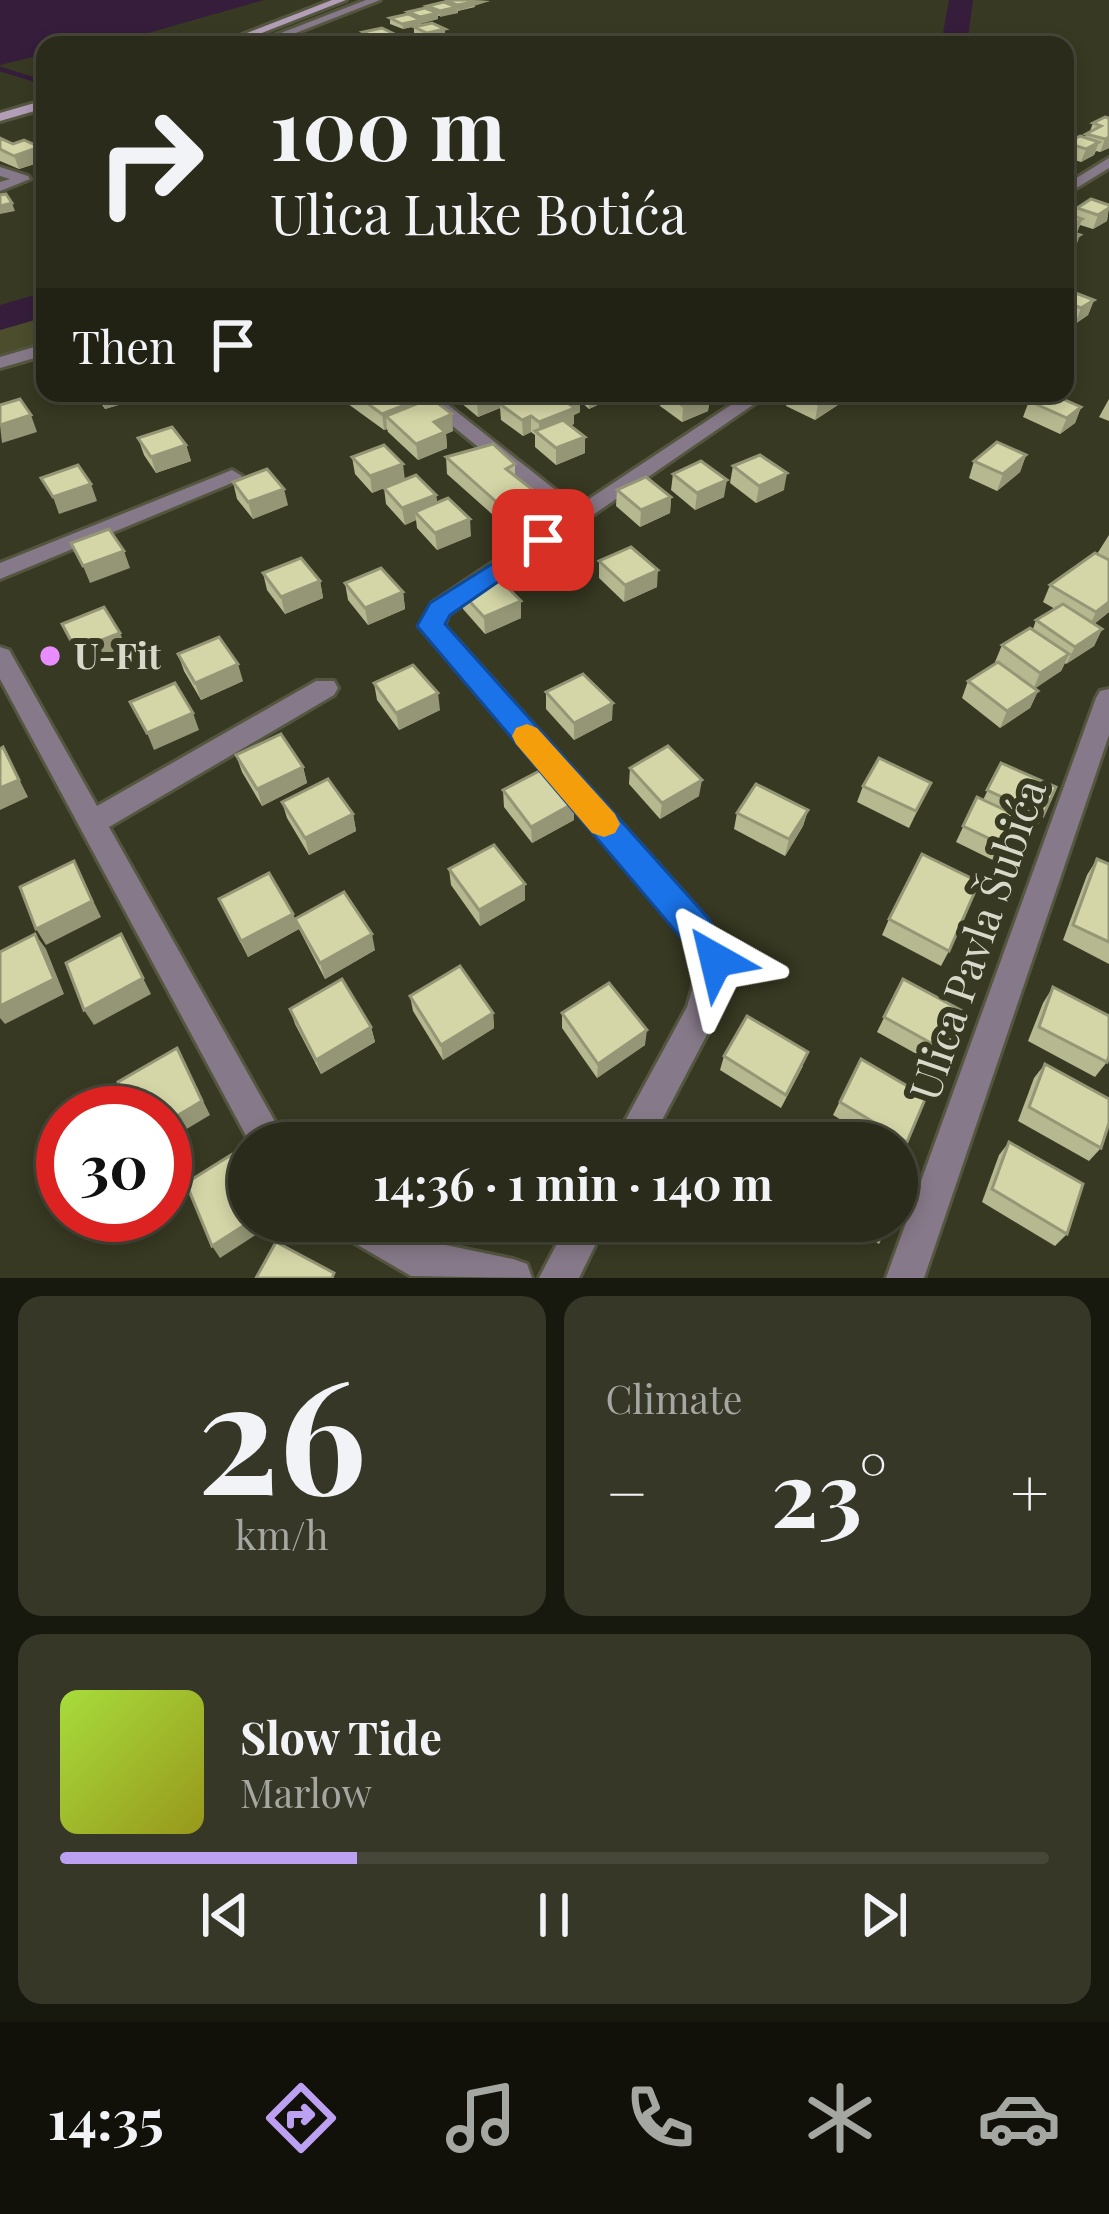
<!DOCTYPE html>
<html lang="en">
<head>
<meta charset="utf-8">
<style>
  :root { --surface:#2a2b1a; --page:#363727; --text:#f1f3f6; --muted:#a5a7a2; --line:#464739; --accent:#bca0f2 }
  body { margin:0; font-family:"Playfair Display",serif; background:var(--page); color:var(--text); height:100vh; display:flex; flex-direction:column; font-size:45px; white-space:nowrap }
  * { box-sizing:border-box; margin:0 }
  p { font-size:39px; color:var(--muted) }
  .icon { flex:none; width:66px; height:66px; fill:none; stroke:currentColor; stroke-width:2; stroke-linecap:round; stroke-linejoin:round }
  .map { position:relative; height:1278px; overflow:hidden }
  .drawer { display:flex; flex-direction:column; gap:18px; padding:18px; background:#17180e; flex:1 }
  .drawer>* { flex:none }
  .banner { position:absolute; left:36px; top:36px; width:1038px; height:366px; border-radius:24px; box-shadow:0 6px 18px #0003,0 0 0 3px var(--line); background:#2a2b1a; color:var(--text); overflow:hidden }
  .speed { position:absolute; left:36px; top:1086px; display:flex; gap:24px; font-size:60px; font-weight:700; text-align:center }
  .speed>* { display:grid; place-content:center; width:156px; height:156px; border-radius:50%; background:var(--surface); box-shadow:0 6px 18px #0003,0 0 0 3px var(--line); line-height:1 }
  .speed .limit { border:18px solid #d22; background:#fff; color:#111 }
  .pin { position:absolute; display:grid; place-items:center; width:102px; height:102px; color:#fff; margin:-51px; border-radius:24px; box-shadow:0 6px 18px #0006 }
  .me { position:absolute; width:132px; margin:-66px; rotate:323deg; stroke-linejoin:round; filter:drop-shadow(0 0 9px #0008) }
  .turn { display:flex; align-items:center; gap:42px; height:252px; padding:0 36px; font-size:54px }
  .turn .icon { width:156px; height:156px; stroke-width:2.5 }
  .turn b { display:block; font-size:84px; line-height:102px }
  .then { display:flex; align-items:center; height:114px; padding:0 36px; background:#0003; gap:24px; font-size:45px }
  .big { font-size:90px; font-weight:700; line-height:1.1 }
  .drawer .card { flex:1; display:flex; flex-direction:column; justify-content:center; gap:18px; min-width:0; padding:0 42px; border-radius:24px; background:var(--page) }
  .drawer .dial { align-items:center; gap:0 }
  .dial b { font-size:156px; line-height:1 }
  .song { display:flex; align-items:center; gap:36px }
  .cover { width:144px; height:144px; border-radius:18px; background:linear-gradient(135deg,hsl(80 70% 55%),hsl(60 70% 35%)) }
  .played { height:12px; border-radius:6px; background:linear-gradient(90deg,var(--accent) 30%,var(--line) 30%) }
  .keys { display:flex; justify-content:space-around; direction:ltr }
  .heat { display:flex; justify-content:space-between; align-items:center; font-size:66px; direction:ltr }
  .drawer .tiles { flex:1; display:grid; gap:18px; grid-template-columns:1fr 1fr }
  .card:last-child { grid-column:span 2 }
  .trip { position:absolute; left:228px; top:1122px; width:690px; height:120px; border-radius:60px; background:var(--surface); box-shadow:0 6px 18px #0003,0 0 0 3px var(--line); font-weight:700; line-height:120px; text-align:center }
  .menu { display:flex; height:192px; justify-content:space-around; align-items:center; background:#11110a; color:var(--muted) }
  .menu .icon { width:84px; height:84px }
  .menu .active { color:var(--accent) }
  .menu b { font-size:54px; color:var(--text) }
  .map>svg:first-child { display:block }
  .green { fill:#4c4d2c }
  .water { fill:#351d3b }
  .lines { fill:none; stroke-linecap:round; stroke-linejoin:round }
  .stream { stroke:#351d3b; stroke-width:4.5 }
  .river { fill:#351d3b; fill-rule:evenodd }
  .minor-casing { stroke:#555640; stroke-width:6 }
  .secondary-casing { stroke:#555640; stroke-width:6 }
  .minor { fill:#867989; fill-rule:evenodd }
  .secondary { fill:#b29eb7; fill-rule:evenodd }
  .wall { fill:#b6b890 }
  .shaded-wall { fill:#949675 }
  .building { fill:#d4d6a7; stroke:#949675; stroke-width:3 }
  .route { fill:#1a73e8; stroke:#114b97; stroke-width:3 }
  .slow { fill:#f59e0b }
  .poi-dot { fill:#e98dfe; stroke:#383922; stroke-width:4.5 }
  .labels { text-anchor:middle; stroke-width:12; stroke-linejoin:round; paint-order:stroke }
  .poi-label { font-size:36px; font-weight:bold; fill:#d8d9cb; stroke:#383922; text-anchor:start }
  .near-street-label { font-size:42px; fill:#d8d9cb; stroke:#383922 }
</style>
</head>
<body>
<div class="map">
<svg width="1109" height="1278" viewBox="0 0 1109 1278">
  <rect width="100%" height="100%" fill="#383922"/>
  <path class="green" d="M45,312V343L0,357V326Z"/>
  <path class="water" d="M0,0H264L106,45H45V54L0,65Z"/>
  <g class="lines">
    <path class="stream" d="M0,69L45,83"/>
    <g class="river">
      <path d="M949,0H973L967,45H941Z"/>
      <path d="M45,292V317L0,330V305Z"/>
    </g>
    <g class="minor-casing">
      <g id="minor">
        <path d="M366,0H380L265,45H250Z"/>
        <path d="M1109,158V168L1065,195V185Z"/>
        <path d="M0,167L28,176L30,179L0,191V182L10,179L0,176Z"/>
        <path d="M45,344V355L0,368V357Z"/>
        <path d="M412,393H433L577,507L749,393H770L449,614L444,625L707,919L732,960L713,1023L650,1143H613L687,1007L700,962L685,939L419,626L432,603L563,516Z"/>
        <path d="M232,470L242,476L239,480L0,579V563Z"/>
        <path d="M0,647L9,650L97,806L316,681H334L338,688L334,695L109,827L287,1143H250L0,679Z"/>
        <path d="M1109,689V735L924,1278H886L1096,698L1100,691Z"/>
        <path d="M334,1221H387L417,1239L513,1259L527,1264L532,1278L411,1276L339,1234Z"/>
        <path d="M569,1221H607L579,1278H539Z"/>
      </g>
    </g>
    <g class="secondary-casing">
      <g id="secondary">
        <path d="M332,0H346L231,45H216Z"/>
        <path d="M45,100V108L0,121V113Z"/>
      </g>
    </g>
    <use href="#minor" class="minor"/>
    <use href="#secondary" class="secondary"/>
  </g>
  <g class="wall">
    <path d="M445,0L490,1L474,4L475,7L458,11V13L438,16V19L421,23V25L403,29L390,24V18L408,14V12L427,9V6L445,2Z"/>
    <path d="M414,27L445,35L427,39L414,33Z"/>
    <path d="M363,32L394,34L395,40L376,44L363,38Z"/>
    <path d="M1109,118V148L1100,152L1096,151L1094,155L1081,162L1065,157L1067,143L1085,138L1086,134L1090,131L1093,123Z"/>
    <path d="M0,138L13,144L40,147L44,161L19,169L0,161Z"/>
    <path d="M1109,205L1107,221L1093,229L1080,225L1076,234L1075,249L1065,256V213L1074,216L1077,208Z"/>
    <path d="M1065,289L1094,300L1088,315L1075,324L1065,320Z"/>
    <path d="M94,393H136L138,399L105,409Z"/>
    <path d="M343,393H425L453,431L446,434L447,448L418,460L388,432L387,429L384,430L344,401Z"/>
    <path d="M449,393H536L541,397L542,393H610V399L589,409L580,401V412L574,415V424L571,425L585,437V453L556,465L535,447V435L531,432L523,436L501,420L500,408L478,417Z"/>
    <path d="M661,393H707L710,395L708,411L682,422L660,406Z"/>
    <path d="M788,393H856L815,420L786,406Z"/>
    <path d="M1109,399V421L1099,417Z"/>
    <path d="M1029,401L1081,407L1075,423L1060,434L1023,417Z"/>
    <path d="M138,438L186,445L191,461L156,473L144,455Z"/>
    <path d="M1026,455L1020,472L997,491L969,478L974,461Z"/>
    <path d="M352,457L436,495L437,503L471,536L437,550L417,528L416,520L405,525L386,504L384,488L372,493L355,474Z"/>
    <path d="M446,457L515,464V476L534,507L502,523L447,474Z"/>
    <path d="M733,466L784,490L756,503L730,483Z"/>
    <path d="M673,474L724,497L695,510L671,490Z"/>
    <path d="M233,482L288,505L253,519L237,499Z"/>
    <path d="M617,490L671,497L670,513L640,527L616,506Z"/>
    <path d="M1109,535V612L1094,624L1102,629L1094,646L1066,664L1065,663L1061,671L1034,688L1038,691L1030,708L1000,728L962,698L968,681L997,663L995,662L1002,645L1033,629L1036,620L1055,609L1043,602L1050,585L1097,554Z"/>
    <path d="M532,551L590,559L589,576L556,591L533,568Z"/>
    <path d="M599,561L657,587L624,602L599,578Z"/>
    <path d="M263,573L320,581L323,598L285,614L267,590Z"/>
    <path d="M345,583L403,592L405,609L368,625L348,600Z"/>
    <path d="M461,592L521,601V618L485,634L463,609Z"/>
    <path d="M178,654L243,681L201,700L184,671Z"/>
    <path d="M374,683L440,710L399,730L377,700Z"/>
    <path d="M546,692L612,720L574,740L546,709Z"/>
    <path d="M236,755L303,767L307,783L262,806L242,772Z"/>
    <path d="M1001,763L1043,816L1034,832L1030,830L1011,869L956,842L977,797L983,800Z"/>
    <path d="M630,768L699,796L660,819L629,784Z"/>
    <path d="M931,783L909,828L857,802L863,786Z"/>
    <path d="M503,790L574,820L532,843L504,807Z"/>
    <path d="M282,802L353,814L356,831L309,855L287,818Z"/>
    <path d="M808,810L803,826L785,856L734,829L737,813Z"/>
    <path d="M1097,859L1109,864V964L1063,940L1087,875Z"/>
    <path d="M449,869L525,884V900L480,926L451,885Z"/>
    <path d="M219,899L293,914L295,919L375,950L325,979L299,929L248,957Z"/>
    <path d="M889,919L949,951L941,966L882,935Z"/>
    <path d="M903,979L949,1053L940,1067L877,1032Z"/>
    <path d="M1053,987L1107,1062L1095,1077L1028,1041L1043,1003Z"/>
    <path d="M410,996L493,1013L494,1028L443,1060L413,1011Z"/>
    <path d="M290,1009L371,1027L375,1042L321,1074L295,1024Z"/>
    <path d="M562,1013L645,1045L597,1078L562,1028Z"/>
    <path d="M724,1056L803,1066L781,1108L720,1070Z"/>
    <path d="M861,1059L907,1142L898,1155L897,1143H879L833,1115Z"/>
    <path d="M1045,1064L1101,1148L1089,1161L1018,1121L1034,1078Z"/>
    <path d="M1009,1142L1067,1234L1055,1246L982,1202L999,1155Z"/>
    <path d="M844,1221H891L879,1244Z"/>
  </g>
  <g class="shaded-wall">
    <path d="M474,0L490,1L458,11L457,5L474,2Z"/>
    <path d="M457,7L458,13L440,17V11Z"/>
    <path d="M438,13V19L403,29L402,24Z"/>
    <path d="M445,29V35L427,39V33Z"/>
    <path d="M394,34L395,40L376,44L375,38Z"/>
    <path d="M1109,131V148L1100,152L1105,139Z"/>
    <path d="M1099,142L1094,155L1081,162L1086,149Z"/>
    <path d="M40,147L44,161L19,169L14,156Z"/>
    <path d="M12,203L15,211L0,214V206Z"/>
    <path d="M1109,208L1107,221L1093,229L1098,215Z"/>
    <path d="M1082,219L1077,233H1065L1067,228Z"/>
    <path d="M1080,235L1075,249L1065,256V244Z"/>
    <path d="M1094,300L1088,315L1075,324L1081,308Z"/>
    <path d="M99,393H136L138,399L105,409Z"/>
    <path d="M496,393H536L500,404V408L478,417L477,401Z"/>
    <path d="M589,393H610V399L589,409Z"/>
    <path d="M835,393H856L815,420L818,404Z"/>
    <path d="M710,395L708,411L682,422L683,406Z"/>
    <path d="M428,396L429,412L386,416L387,429L384,430L382,414Z"/>
    <path d="M580,396V412L574,415V424L542,437L539,434V422L566,402Z"/>
    <path d="M1081,407L1075,423L1060,434L1067,418Z"/>
    <path d="M452,414L453,431L446,434L447,448L418,460L416,444L434,422Z"/>
    <path d="M31,415L37,432L2,443L0,425Z"/>
    <path d="M531,416V432L523,436L522,420Z"/>
    <path d="M585,437V453L556,465V448Z"/>
    <path d="M186,445L191,461L156,473L151,457Z"/>
    <path d="M1026,455L1020,472L997,491L1003,474Z"/>
    <path d="M403,464L405,480L372,493L370,476Z"/>
    <path d="M787,473L784,490L756,503L759,486Z"/>
    <path d="M727,480L724,497L695,510L697,493Z"/>
    <path d="M91,484L97,501L59,514L53,497Z"/>
    <path d="M284,489L288,505L253,519L248,502Z"/>
    <path d="M533,490L534,507L502,523L501,506Z"/>
    <path d="M436,495L438,511L415,512L416,520L405,525L402,508Z"/>
    <path d="M671,497L670,513L640,527L641,510Z"/>
    <path d="M470,519L471,536L437,550L435,533Z"/>
    <path d="M124,551L130,568L90,583L83,566Z"/>
    <path d="M590,559L589,576L556,591V574Z"/>
    <path d="M658,570L657,587L624,602L625,585Z"/>
    <path d="M320,581L323,598L285,614L281,597Z"/>
    <path d="M403,592L405,609L368,625L365,608Z"/>
    <path d="M521,601V618L485,634L484,617Z"/>
    <path d="M1109,602V612L1088,629L1096,612Z"/>
    <path d="M1102,629L1094,646L1066,664L1075,647Z"/>
    <path d="M120,633L127,650L83,667L76,650Z"/>
    <path d="M1069,654L1061,671L1033,690L1040,673Z"/>
    <path d="M238,664L243,681L201,700L195,683Z"/>
    <path d="M1038,691L1030,708L1000,728L1007,711Z"/>
    <path d="M438,693L440,710L399,730L396,713Z"/>
    <path d="M613,703L612,720L574,740V723Z"/>
    <path d="M193,713L199,730L154,750L147,733Z"/>
    <path d="M3,747L28,797L0,810V788Z"/>
    <path d="M303,767L307,783L262,806L257,789Z"/>
    <path d="M702,780L699,796L660,819L662,803Z"/>
    <path d="M574,803V820L532,843L531,827Z"/>
    <path d="M808,810L803,826L785,856L789,839Z"/>
    <path d="M353,814L356,831L309,855L305,838Z"/>
    <path d="M74,861L101,917L46,945L36,929Z"/>
    <path d="M525,884V900L480,926L479,910Z"/>
    <path d="M293,914L299,929L248,957L241,941Z"/>
    <path d="M35,934L46,949L64,994L5,1024L0,1018V1006Z"/>
    <path d="M121,934L151,994L94,1025L84,1010Z"/>
    <path d="M372,934L375,950L325,979L320,963Z"/>
    <path d="M493,1013L494,1028L443,1060L441,1045Z"/>
    <path d="M371,1027L375,1042L321,1074L316,1060Z"/>
    <path d="M647,1030L645,1045L597,1078L598,1064Z"/>
    <path d="M177,1048L210,1115L165,1142V1123Z"/>
    <path d="M251,1221H277L220,1258L212,1246Z"/>
  </g>
  <g class="building">
    <path d="M445,0H470L474,2L457,5Z"/>
    <path d="M444,2L457,7L440,11L427,6Z"/>
    <path d="M425,8L438,13L420,17L408,12Z"/>
    <path d="M408,14L421,20L402,24L390,18Z"/>
    <path d="M432,23L445,29L427,33L414,27Z"/>
    <path d="M382,28L394,34L375,38L363,32Z"/>
    <path d="M1105,117L1109,118V137L1105,139L1086,134L1101,126L1093,123Z"/>
    <path d="M1080,136L1099,142L1086,149L1067,143Z"/>
    <path d="M0,138L13,144L24,140L40,147L14,156L0,149Z"/>
    <path d="M6,194L12,203L0,206V195Z"/>
    <path d="M1091,199L1109,205V208L1098,215L1077,208Z"/>
    <path d="M1065,213L1082,219L1067,228L1065,227Z"/>
    <path d="M1065,230L1080,235L1065,244Z"/>
    <path d="M1065,289L1094,300L1081,308L1065,302Z"/>
    <path d="M353,393H425L428,396L382,414Z"/>
    <path d="M467,393H496L477,401Z"/>
    <path d="M529,393H534L541,397L548,395L545,393H575L580,396L566,402L575,408L539,422L531,416L522,420L500,404Z"/>
    <path d="M666,393H707L710,395L683,406Z"/>
    <path d="M796,393H835L818,404Z"/>
    <path d="M1040,393H1049L1081,407L1067,418L1029,401Z"/>
    <path d="M431,398L452,414L434,422L445,432L416,444L386,416Z"/>
    <path d="M20,399L31,415L0,425V405Z"/>
    <path d="M563,420L585,437L556,448L535,431Z"/>
    <path d="M172,427L186,445L151,457L138,438Z"/>
    <path d="M997,442L1026,455L1003,474L974,461Z"/>
    <path d="M493,444L515,464L506,469L533,490L501,506L446,457Z"/>
    <path d="M384,445L403,464L370,476L352,457Z"/>
    <path d="M760,455L787,473L759,486L733,466Z"/>
    <path d="M701,461L727,480L697,493L673,474Z"/>
    <path d="M78,465L91,484L53,497L41,478Z"/>
    <path d="M267,469L284,489L248,502L233,482Z"/>
    <path d="M416,475L436,495L402,508L384,488Z"/>
    <path d="M646,477L671,497L641,510L617,490Z"/>
    <path d="M448,498L470,519L435,533L415,512Z"/>
    <path d="M109,529L124,551L83,566L71,543Z"/>
    <path d="M565,537L590,559L556,574L532,551Z"/>
    <path d="M631,547L658,570L625,585L599,561Z"/>
    <path d="M1095,553L1109,560V602L1096,612L1050,585Z"/>
    <path d="M301,558L320,581L281,597L263,573Z"/>
    <path d="M381,568L403,592L365,608L345,583Z"/>
    <path d="M496,576L521,601L484,617L461,592Z"/>
    <path d="M1063,604L1102,629L1075,647L1036,620Z"/>
    <path d="M104,607L120,633L76,650L62,624Z"/>
    <path d="M1030,628L1069,654L1040,673L1002,645Z"/>
    <path d="M219,637L238,664L195,683L178,654Z"/>
    <path d="M998,662L1038,691L1007,711L968,681Z"/>
    <path d="M413,665L438,693L396,713L374,683Z"/>
    <path d="M583,674L613,703L574,723L546,692Z"/>
    <path d="M175,683L193,713L147,733L130,702Z"/>
    <path d="M281,734L303,767L257,789L236,755Z"/>
    <path d="M668,746L702,780L662,803L630,768Z"/>
    <path d="M3,747L19,780L0,788V749Z"/>
    <path d="M879,758L931,783L916,811L863,786Z"/>
    <path d="M1001,763L1056,787L1043,816L987,790Z"/>
    <path d="M543,769L574,803L531,827L503,790Z"/>
    <path d="M328,779L353,814L305,838L282,802Z"/>
    <path d="M756,784L808,810L789,839L737,813Z"/>
    <path d="M977,797L1033,823L1020,853L963,826Z"/>
    <path d="M494,845L525,884L479,910L449,869Z"/>
    <path d="M922,854L979,882L949,951L889,919Z"/>
    <path d="M1097,859L1109,864V942L1073,925Z"/>
    <path d="M74,861L92,901L36,929L20,887Z"/>
    <path d="M269,873L293,914L241,941L219,899Z"/>
    <path d="M344,892L372,934L320,963L295,919Z"/>
    <path d="M35,934L54,979L0,1006V952Z"/>
    <path d="M121,934L143,978L84,1010L66,963Z"/>
    <path d="M460,966L493,1013L441,1045L410,996Z"/>
    <path d="M342,979L371,1027L316,1060L290,1009Z"/>
    <path d="M903,979L966,1013L949,1053L884,1017Z"/>
    <path d="M609,983L647,1030L598,1064L562,1013Z"/>
    <path d="M1053,987L1109,1016V1056L1107,1062L1039,1027Z"/>
    <path d="M747,1016L808,1052L786,1095L724,1056Z"/>
    <path d="M177,1048L202,1101L165,1123V1113H130L118,1082Z"/>
    <path d="M861,1059L926,1097L907,1142L840,1102Z"/>
    <path d="M1045,1064L1109,1099V1123L1101,1148L1029,1107Z"/>
    <path d="M1009,1142L1083,1184L1067,1234L992,1189Z"/>
    <path d="M247,1145L249,1149V1221H251L212,1246L186,1183Z"/>
    <path d="M897,1175L907,1181L897,1207Z"/>
    <path d="M869,1221H891L887,1232Z"/>
    <path d="M276,1242L334,1273L332,1278H256Z"/>
  </g>
  <path class="route" d="M543,532L555,540L551,545L450,615L445,624L708,918L734,960L729,972L716,976L704,972L683,940L417,626L430,603Z"/>
  <path class="slow" d="M527,724L537,728L615,814L620,824L615,833L604,837L592,833L516,744L512,736L516,728Z"/>
  <circle class="poi-dot" cx="50" cy="656" r="12"/>
  <g class="labels">
    <g class="poi-label">
      <text x="74" y="669">U-Fit</text>
    </g>
    <g class="near-street-label">
      <text transform="translate(978 940) rotate(-71)" y="15">Ulica Pavla Šubića</text>
    </g>
  </g>
</svg>
<div class="speed"><div class="limit">30</div></div>
<div class="pin" style="left:543px;top:540px;background:#d93025"><svg class="icon" aria-label="arrive" viewBox="0 0 24 24"><path d="M6 21V4h12l-3 4 3 4H6"/></svg></div>
<svg class="me" style="left:716px;top:960px" viewBox="-20 -20 40 40"><path d="M0-17L14 15 0 8-14 15z" fill="#1a73e8" stroke="#fff" stroke-width="4"/></svg>
<div class="trip">14:36 · 1 min · 140 m</div>
<div class="banner">
<div class="turn"><svg class="icon" aria-label="right" viewBox="0 0 24 24"><path d="M7 20v-9h11M14 6l5 5-5 5"/></svg><div><b>100 m</b>Ulica Luke Botića</div></div>
<div class="then">Then<svg class="icon" aria-label="arrive" viewBox="0 0 24 24"><path d="M6 21V4h12l-3 4 3 4H6"/></svg></div>
</div>
</div>
<section class="drawer">
<div class="tiles">
<div class="card dial"><b>26</b><p>km/h</p></div>
<div class="card"><p>Climate</p>
<div class="heat"><a>−</a><b class="big">23°</b><a>+</a></div>
</div>
<div class="card">
<div class="song"><i class="cover"></i><div><b>Slow Tide</b><p>Marlow</p></div></div>
<div class="played"></div>
<div class="keys"><svg class="icon" aria-label="previous" viewBox="0 0 24 24"><path d="M18 5L8 12l10 7zM5 5v14"/></svg><svg class="icon" aria-label="pause" viewBox="0 0 24 24"><path d="M8 5v14M16 5v14"/></svg><svg class="icon" aria-label="next" viewBox="0 0 24 24"><path d="M6 5l10 7-10 7zM19 5v14"/></svg></div>
</div>
</div>
</section>
<nav class="menu">
<b>14:35</b>
<svg class="icon active" aria-label="directions" viewBox="0 0 24 24"><path d="M12 3l9 9-9 9-9-9zM9 14v-3h6M13 9l2 2-2 2"/></svg>
<svg class="icon" aria-label="music" viewBox="0 0 24 24"><path d="M9 18V5l10-2v13"/><circle cx="6" cy="18" r="3"/><circle cx="16" cy="16" r="3"/></svg>
<svg class="icon" aria-label="phone" viewBox="0 0 24 24"><path d="M5 4h4l2 5-3 2q2 4 5 5l2-3 5 2v4C11 20 4 13 5 4z"/></svg>
<svg class="icon" aria-label="climate" viewBox="0 0 24 24"><path d="M12 3v18M4 7l16 10M4 17L20 7"/></svg>
<svg class="icon" aria-label="car" viewBox="0 0 24 24"><path d="M5 17H2v-5l4-1 3-4h7l3 4 3 1v5h-3M9 17h6M6 11h13"/><circle cx="7" cy="17" r="2"/><circle cx="17" cy="17" r="2"/></svg>
</nav>
</body>
</html>
